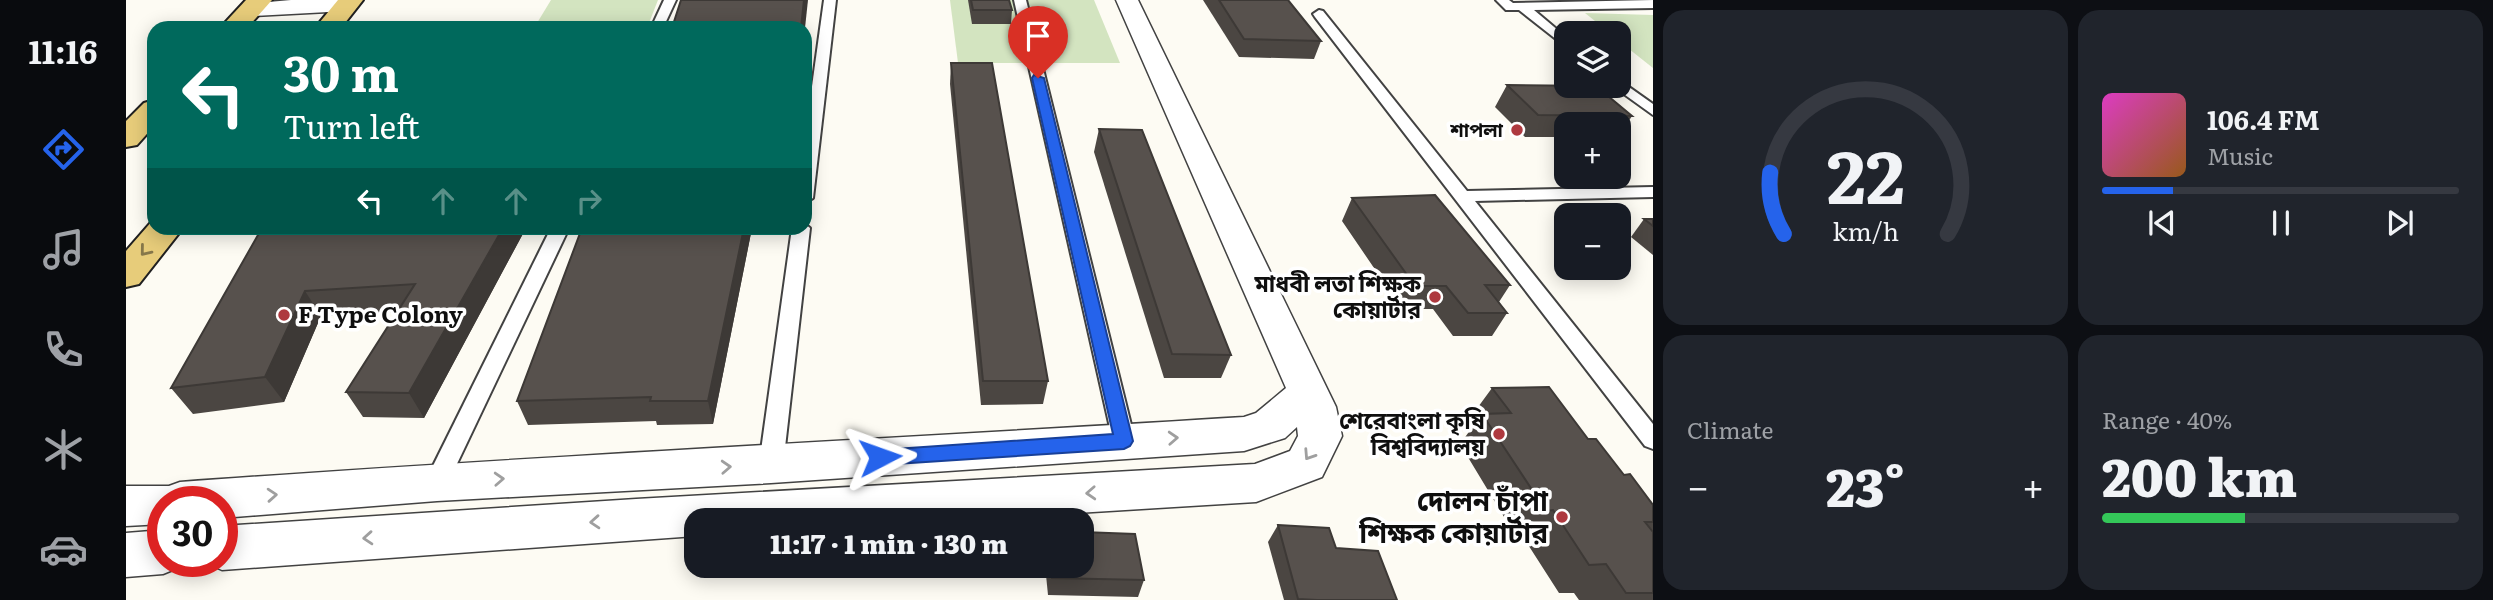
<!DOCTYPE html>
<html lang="en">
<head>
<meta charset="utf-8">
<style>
  :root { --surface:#171b24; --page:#20242c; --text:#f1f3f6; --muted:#9ea1a6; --line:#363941; --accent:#2563eb }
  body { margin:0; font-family:Literata,"Noto Sans Bengali",serif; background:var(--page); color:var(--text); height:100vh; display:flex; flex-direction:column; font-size:26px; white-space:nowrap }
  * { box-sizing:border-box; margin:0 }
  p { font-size:23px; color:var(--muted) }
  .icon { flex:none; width:38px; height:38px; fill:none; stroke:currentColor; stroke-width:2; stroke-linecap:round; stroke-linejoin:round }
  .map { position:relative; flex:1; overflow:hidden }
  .details { display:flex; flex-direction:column; gap:10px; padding:10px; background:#0d0f14; width:840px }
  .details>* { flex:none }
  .guide { position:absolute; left:21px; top:21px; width:665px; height:214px; border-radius:21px; box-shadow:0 4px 18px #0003; background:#00695c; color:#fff; overflow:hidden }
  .fabs { position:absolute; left:1428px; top:21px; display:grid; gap:14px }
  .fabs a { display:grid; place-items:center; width:77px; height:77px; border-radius:14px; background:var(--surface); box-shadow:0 4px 18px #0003; font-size:35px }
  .speed { position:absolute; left:21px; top:486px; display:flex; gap:14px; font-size:35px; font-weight:700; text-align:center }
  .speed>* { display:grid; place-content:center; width:91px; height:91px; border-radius:50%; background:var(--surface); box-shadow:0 4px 18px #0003; line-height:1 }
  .speed .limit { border:10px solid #d22; background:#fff; color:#111 }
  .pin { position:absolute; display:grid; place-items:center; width:60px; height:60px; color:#fff; margin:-72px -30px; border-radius:50% 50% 50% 0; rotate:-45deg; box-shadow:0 0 7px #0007 }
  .pin .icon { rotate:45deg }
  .me { position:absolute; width:77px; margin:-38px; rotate:86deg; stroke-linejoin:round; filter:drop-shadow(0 0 5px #0008) }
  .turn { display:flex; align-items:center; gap:24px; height:147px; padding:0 21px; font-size:32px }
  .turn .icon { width:91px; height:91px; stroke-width:2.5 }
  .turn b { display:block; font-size:49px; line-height:60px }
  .lanes { display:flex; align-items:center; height:66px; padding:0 21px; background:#0003; justify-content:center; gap:35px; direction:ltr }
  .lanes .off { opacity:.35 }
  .big { font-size:52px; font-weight:800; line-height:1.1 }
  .details .tile { flex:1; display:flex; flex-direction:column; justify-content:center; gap:10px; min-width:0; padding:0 24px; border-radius:21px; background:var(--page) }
  .details .dial { align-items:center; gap:0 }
  .dial svg { height:182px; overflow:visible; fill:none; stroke:var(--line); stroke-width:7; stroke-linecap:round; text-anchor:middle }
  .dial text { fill:var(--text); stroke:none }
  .song { display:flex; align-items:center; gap:21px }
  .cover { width:84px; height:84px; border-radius:10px; background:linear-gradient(135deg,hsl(310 70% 55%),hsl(30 70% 35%)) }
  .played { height:7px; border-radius:4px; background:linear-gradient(90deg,var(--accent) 20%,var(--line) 20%) }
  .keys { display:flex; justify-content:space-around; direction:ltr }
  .heat { display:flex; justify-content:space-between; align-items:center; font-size:38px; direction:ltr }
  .charge { height:10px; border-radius:5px; background:linear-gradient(90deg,#34c759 40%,var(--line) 0) }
  .details .tiles { flex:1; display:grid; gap:10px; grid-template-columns:repeat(2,1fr) }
  .trip { position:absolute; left:558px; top:508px; width:410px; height:70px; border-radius:21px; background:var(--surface); box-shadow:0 4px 18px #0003; font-weight:800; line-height:70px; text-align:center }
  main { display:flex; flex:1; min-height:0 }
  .dock { display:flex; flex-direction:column; width:126px; justify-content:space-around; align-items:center; background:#090b0e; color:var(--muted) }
  .dock .icon { width:49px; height:49px }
  .dock .selected { color:var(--accent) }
  .dock b { font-size:32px; color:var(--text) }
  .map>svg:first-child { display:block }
  .green { fill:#d3e4c0 }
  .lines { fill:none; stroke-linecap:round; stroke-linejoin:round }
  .lane-casing { stroke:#424242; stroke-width:4 }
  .street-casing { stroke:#424242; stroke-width:3 }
  .primary-casing { stroke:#202020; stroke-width:4 }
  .lane { fill:#fff; fill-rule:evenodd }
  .street { fill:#fff; fill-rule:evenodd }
  .primary { fill:#e7cc7a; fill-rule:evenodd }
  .wall { fill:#4b4642 }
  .shaded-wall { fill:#3d3936 }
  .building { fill:#57514d; stroke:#3d3936; stroke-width:2 }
  .oneway { stroke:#86774a }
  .oneway2 { stroke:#9f9f9f }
  .route { fill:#2563eb; stroke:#184099; stroke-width:2 }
  .poi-dot { fill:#ae393f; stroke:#fff; stroke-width:2.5 }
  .labels { text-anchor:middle; stroke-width:7; stroke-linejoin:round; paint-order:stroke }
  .far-poi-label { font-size:19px; font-weight:bold; fill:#0f0f0f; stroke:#fff; text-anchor:end }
  .poi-label { font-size:23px; font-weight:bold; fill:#0f0f0f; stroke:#fff; text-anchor:end }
  .near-poi-label { font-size:28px; font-weight:bold; fill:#0f0f0f; stroke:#fff; text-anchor:end }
</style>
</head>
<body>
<main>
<nav class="dock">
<b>11:16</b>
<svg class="icon selected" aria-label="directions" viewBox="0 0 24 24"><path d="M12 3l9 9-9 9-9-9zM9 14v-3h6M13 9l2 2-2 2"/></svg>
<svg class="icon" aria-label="music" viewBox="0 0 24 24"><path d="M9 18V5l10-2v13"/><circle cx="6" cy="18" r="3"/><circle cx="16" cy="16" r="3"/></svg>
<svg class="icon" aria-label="phone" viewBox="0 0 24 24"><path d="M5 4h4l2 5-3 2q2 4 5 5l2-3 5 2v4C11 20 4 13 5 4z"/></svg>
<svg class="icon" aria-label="climate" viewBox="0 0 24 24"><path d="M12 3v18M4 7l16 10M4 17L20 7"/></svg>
<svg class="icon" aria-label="car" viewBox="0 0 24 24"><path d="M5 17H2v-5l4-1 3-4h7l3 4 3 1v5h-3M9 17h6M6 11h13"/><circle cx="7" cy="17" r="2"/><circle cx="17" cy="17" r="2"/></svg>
</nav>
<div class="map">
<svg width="1527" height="600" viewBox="0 0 1527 600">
  <rect width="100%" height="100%" fill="#fdfbf3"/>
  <g class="green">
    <path d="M425,0H532L521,28H408Z"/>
    <path d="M824,0H968L994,63H832Z"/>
    <path d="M1459,13L1527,15V68L1493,41V33H1484Z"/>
  </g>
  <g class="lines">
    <g class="lane-casing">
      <g id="lane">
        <path d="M538,0H550L537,28H525Z"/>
        <path d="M698,0H710L687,198L679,203V137Z"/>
        <path d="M888,0H900L1009,441L1006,447L998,450L990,447L987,441Z"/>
        <path d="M1370,0H1383L1387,3L1527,0V8L1408,10L1440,37V47L1393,10H1380Z"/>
        <path d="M1193,10L1197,11L1341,191L1527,187V197L1349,201L1527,424V449L1519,446L1189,17L1187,14Z"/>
        <path d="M1493,80L1527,104V115L1488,87L1493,86Z"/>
        <path d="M679,224L684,228L657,465L653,472L645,475L637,472L633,465L666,228H679Z"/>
        <path d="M425,228H443L319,489L311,492L303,489L299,482Z"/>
      </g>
    </g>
    <g class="street-casing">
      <g id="street">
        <path d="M165,0H230L233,4L229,9L221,11L126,16L118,14L114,9L118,4Z"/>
        <path d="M990,0H1012L1210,407L1216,436L1196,477L1130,502L835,520H570V536L96,570L78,562H96V526L510,499L1129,464L1164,451L1172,436L1171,427L1159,438L1118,451L645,483L311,501L96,518V502H37V524L0,526V486H43L54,482C408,456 763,439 1118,417L1130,413L1160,388Z"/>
        <path d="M37,530V562H57L54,567L37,574L0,577V533Z"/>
      </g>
    </g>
    <g class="primary-casing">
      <g id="primary">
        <path d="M120,0H146L121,28H94Z"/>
        <path d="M212,0H237L215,28H189Z"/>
        <path d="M28,100V126L11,145L0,147V121L18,103Z"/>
        <path d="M27,220L28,228H57L13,284L0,287V251Z"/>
      </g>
    </g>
    <use href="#lane" class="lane"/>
    <use href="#street" class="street"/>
    <use href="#primary" class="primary"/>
  </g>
  <g class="wall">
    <path d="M842,0H883L886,10L885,24H846Z"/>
    <path d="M1077,0H1162L1195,41L1188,59L1113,57Z"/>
    <path d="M825,63L922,381L917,404L855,405L824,84Z"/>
    <path d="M1381,85L1506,116L1493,136V124H1440V137H1399L1369,107Z"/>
    <path d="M973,129L1105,355L1095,378H1038L968,152Z"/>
    <path d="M1226,198L1384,285L1373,302L1381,313L1366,336H1327L1307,309H1276L1216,221Z"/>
    <path d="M1518,219H1527V255L1505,237Z"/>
    <path d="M136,228H400L298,418L237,417L220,392L271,312L195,316L158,402L67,414L45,388Z"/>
    <path d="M456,228H626L587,424L531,425L530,421L402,425L391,401Z"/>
    <path d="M1366,388L1462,439L1527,505V600H1453L1448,593H1433L1399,540H1392L1334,444L1348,425L1344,418Z"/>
    <path d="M1152,525L1210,548L1271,600H1158L1142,542Z"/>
    <path d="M919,565H956L1018,580L1012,597L922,595Z"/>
  </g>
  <g class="shaded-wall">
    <path d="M678,0H682L679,28H675Z"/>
    <path d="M377,228H400L298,418L283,393Z"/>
    <path d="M618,228H626L587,424L582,401Z"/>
    <path d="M179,291L195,316L158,402L139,377Z"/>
  </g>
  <g class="building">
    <path d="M555,0H678L675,28H546Z"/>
    <path d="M845,0H883L886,10H847Z"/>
    <path d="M1093,0H1162L1195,41L1118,39Z"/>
    <path d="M304,25L303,28H261Z"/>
    <path d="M825,63H866L922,381H857Z"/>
    <path d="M1381,85L1470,86L1506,116L1412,115Z"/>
    <path d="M973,129L1016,130L1105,355L1046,354Z"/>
    <path d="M1309,195L1384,285H1359L1381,313H1342L1320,286H1289L1226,198Z"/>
    <path d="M1518,219H1527V226Z"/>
    <path d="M136,228H377L283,393L220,392L289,284L179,291L139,377L45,388Z"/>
    <path d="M456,228H618L582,401H524L525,397L391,401Z"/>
    <path d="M1423,387L1462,439H1470L1498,475L1504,474L1527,505V522H1519L1527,532V593H1500L1480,564L1463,565L1427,510L1420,511L1356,414L1385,413L1366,388Z"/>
    <path d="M1152,525L1203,528L1210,548L1252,551L1271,600H1191L1172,599Z"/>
    <path d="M956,532L1009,534L1018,580L926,578L925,565H956Z"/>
  </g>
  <defs><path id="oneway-chevron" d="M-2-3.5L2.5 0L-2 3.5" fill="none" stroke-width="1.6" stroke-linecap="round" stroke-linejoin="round" transform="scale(1.75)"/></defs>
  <use class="oneway" href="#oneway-chevron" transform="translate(19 251) rotate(129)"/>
  <g class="oneway2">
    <use href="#oneway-chevron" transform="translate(1047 438) rotate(-3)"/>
    <use href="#oneway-chevron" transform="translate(1183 455) rotate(123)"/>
    <use href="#oneway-chevron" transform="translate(600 467) rotate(-3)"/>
    <use href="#oneway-chevron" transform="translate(373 479) rotate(-3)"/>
    <use href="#oneway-chevron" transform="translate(965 493) rotate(177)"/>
    <use href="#oneway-chevron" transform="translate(146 495) rotate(-4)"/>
    <use href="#oneway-chevron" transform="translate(469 522) rotate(176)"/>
    <use href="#oneway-chevron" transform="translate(242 538) rotate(176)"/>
  </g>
  <path class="route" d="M908,75L918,78L1007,441L1004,446L998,449L754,465L747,463L744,457L747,452L754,450L987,434L906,78Z"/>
  <g class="poi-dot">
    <circle cx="1391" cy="130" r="7"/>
    <circle cx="1309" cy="297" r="7"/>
    <circle cx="158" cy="315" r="7"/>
    <circle cx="1373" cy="434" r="7"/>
    <circle cx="1436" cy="517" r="7"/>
  </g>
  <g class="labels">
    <g class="far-poi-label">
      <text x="1377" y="137">শাপলা</text>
    </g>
    <g class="poi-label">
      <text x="1295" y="292">মাধবী লতা শিক্ষক<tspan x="1295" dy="26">কোয়ার্টার</tspan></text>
      <text x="172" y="323" text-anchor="start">F Type Colony</text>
      <text x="1359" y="429">শেরেবাংলা কৃষি<tspan x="1359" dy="26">বিশ্ববিদ্যালয়</tspan></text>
    </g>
    <g class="near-poi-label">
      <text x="1422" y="511">দোলন চাঁপা<tspan x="1422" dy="32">শিক্ষক কোয়ার্টার</tspan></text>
    </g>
  </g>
</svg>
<div class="fabs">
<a><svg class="icon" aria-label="layers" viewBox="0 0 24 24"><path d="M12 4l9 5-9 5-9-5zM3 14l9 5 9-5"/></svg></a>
<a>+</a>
<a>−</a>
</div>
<div class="speed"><div class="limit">30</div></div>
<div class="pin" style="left:912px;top:78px;background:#d93025"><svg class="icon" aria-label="arrive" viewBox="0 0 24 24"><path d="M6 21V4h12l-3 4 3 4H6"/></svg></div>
<svg class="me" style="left:754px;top:457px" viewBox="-20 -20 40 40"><path d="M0-17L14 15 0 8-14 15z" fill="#2563eb" stroke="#fff" stroke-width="4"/></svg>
<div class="trip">11:17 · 1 min · 130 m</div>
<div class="guide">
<div class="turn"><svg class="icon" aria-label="left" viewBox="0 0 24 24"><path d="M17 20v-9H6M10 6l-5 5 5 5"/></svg><div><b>30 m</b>Turn left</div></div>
<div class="lanes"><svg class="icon" aria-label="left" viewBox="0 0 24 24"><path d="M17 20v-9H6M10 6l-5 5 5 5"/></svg><svg class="icon off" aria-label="ahead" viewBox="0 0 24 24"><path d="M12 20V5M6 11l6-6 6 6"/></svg><svg class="icon off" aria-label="ahead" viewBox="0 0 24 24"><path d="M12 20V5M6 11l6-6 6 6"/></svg><svg class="icon off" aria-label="right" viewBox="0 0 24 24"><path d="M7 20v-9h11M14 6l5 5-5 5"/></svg></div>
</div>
</div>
<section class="details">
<div class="tiles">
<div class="tile dial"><svg viewBox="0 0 100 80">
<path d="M14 69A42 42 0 1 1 86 69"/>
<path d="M14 69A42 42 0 0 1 8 42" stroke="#2563eb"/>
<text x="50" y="56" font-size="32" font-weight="700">22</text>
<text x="50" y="72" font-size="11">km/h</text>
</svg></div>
<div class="tile">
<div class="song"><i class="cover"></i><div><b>106.4 FM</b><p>Music</p></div></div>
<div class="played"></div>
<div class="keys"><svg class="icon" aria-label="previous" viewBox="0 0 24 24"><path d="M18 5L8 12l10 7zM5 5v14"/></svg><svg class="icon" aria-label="pause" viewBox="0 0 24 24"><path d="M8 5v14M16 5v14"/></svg><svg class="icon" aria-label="next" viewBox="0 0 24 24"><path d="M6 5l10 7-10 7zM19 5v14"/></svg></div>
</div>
<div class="tile"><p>Climate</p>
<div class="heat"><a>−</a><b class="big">23°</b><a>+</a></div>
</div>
<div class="tile"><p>Range · 40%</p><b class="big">200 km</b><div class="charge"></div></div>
</div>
</section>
</main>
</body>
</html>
